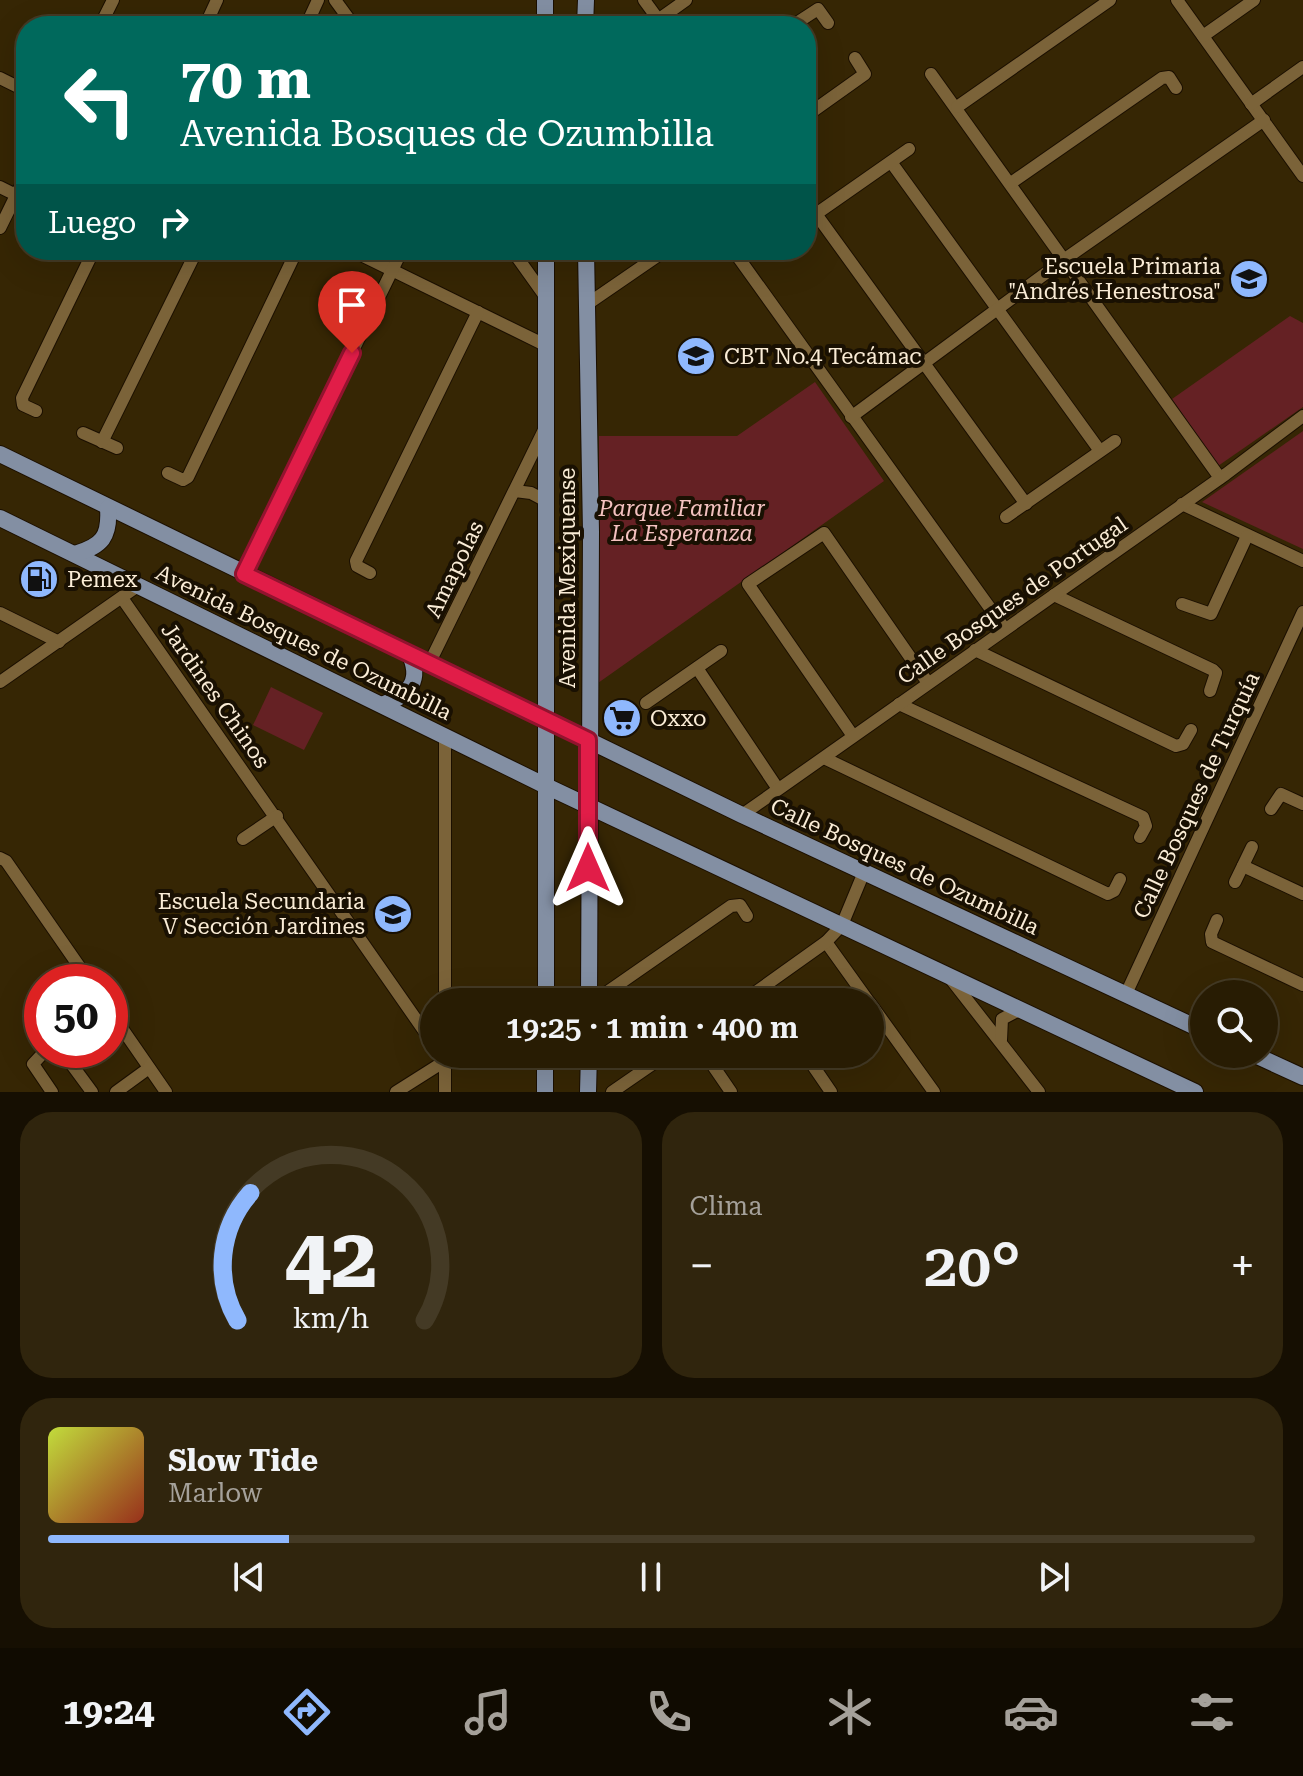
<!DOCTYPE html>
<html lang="es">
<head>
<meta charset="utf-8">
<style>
  :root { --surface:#281c03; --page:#30250d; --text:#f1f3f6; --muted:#a5a19a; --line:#443a25; --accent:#8fb8fd }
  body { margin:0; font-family:"Roboto Serif",serif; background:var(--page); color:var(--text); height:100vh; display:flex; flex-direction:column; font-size:30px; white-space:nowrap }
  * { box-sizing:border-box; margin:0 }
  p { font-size:26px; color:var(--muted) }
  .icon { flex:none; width:44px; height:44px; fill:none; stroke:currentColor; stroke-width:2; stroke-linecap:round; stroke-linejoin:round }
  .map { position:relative; height:1092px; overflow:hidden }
  .panel { display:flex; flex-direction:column; gap:20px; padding:20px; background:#160f02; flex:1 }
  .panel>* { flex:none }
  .hud { position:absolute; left:16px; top:16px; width:800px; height:244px; border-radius:32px; box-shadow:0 8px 32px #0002,0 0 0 2px var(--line); background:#00695c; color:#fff; overflow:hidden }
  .buttons { position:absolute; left:1190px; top:980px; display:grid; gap:16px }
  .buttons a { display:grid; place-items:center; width:88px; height:88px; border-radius:50%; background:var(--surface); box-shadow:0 8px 32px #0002,0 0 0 2px var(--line); font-size:40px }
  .speed { position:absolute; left:24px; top:964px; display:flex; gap:16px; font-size:40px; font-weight:700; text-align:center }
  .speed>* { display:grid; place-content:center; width:104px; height:104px; border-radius:50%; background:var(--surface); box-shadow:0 8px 32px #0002,0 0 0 2px var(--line); line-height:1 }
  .speed .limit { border:12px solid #d22; background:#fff; color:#111 }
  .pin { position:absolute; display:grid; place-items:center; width:68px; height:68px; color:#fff; margin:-82px -34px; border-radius:50% 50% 50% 0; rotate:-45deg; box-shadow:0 0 8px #0007 }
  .pin .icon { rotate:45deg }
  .me { position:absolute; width:88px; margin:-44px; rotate:0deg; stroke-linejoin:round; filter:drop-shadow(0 0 6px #0008) }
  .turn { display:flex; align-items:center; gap:28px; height:168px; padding:0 32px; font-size:36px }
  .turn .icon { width:104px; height:104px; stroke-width:2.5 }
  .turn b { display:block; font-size:56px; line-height:68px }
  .then { display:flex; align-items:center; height:76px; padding:0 32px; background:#0003; gap:16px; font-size:30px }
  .big { font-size:60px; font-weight:600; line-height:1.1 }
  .panel .widget { flex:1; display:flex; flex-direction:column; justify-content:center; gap:12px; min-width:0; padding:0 28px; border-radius:32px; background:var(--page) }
  .panel .dial { align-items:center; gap:0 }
  .dial svg { height:208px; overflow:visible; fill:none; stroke:var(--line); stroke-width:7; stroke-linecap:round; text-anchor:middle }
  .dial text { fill:var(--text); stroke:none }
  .song { display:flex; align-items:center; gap:24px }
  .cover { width:96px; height:96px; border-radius:12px; background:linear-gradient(135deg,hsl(70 70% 55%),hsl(10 70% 35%)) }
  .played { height:8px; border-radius:4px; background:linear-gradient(90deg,var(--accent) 20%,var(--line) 20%) }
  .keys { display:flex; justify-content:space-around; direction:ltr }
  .heat { display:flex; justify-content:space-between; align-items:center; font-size:44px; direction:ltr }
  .panel .tiles { flex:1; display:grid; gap:20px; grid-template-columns:1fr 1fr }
  .widget:last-child { grid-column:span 2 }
  .trip { position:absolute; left:420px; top:988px; width:464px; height:80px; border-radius:40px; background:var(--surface); box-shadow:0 8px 32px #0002,0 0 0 2px var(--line); font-weight:600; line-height:80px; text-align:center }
  .tab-bar { display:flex; height:128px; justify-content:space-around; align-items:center; background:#100b01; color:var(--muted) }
  .tab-bar .icon { width:56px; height:56px }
  .tab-bar .on { color:var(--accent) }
  .tab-bar b { font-size:36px; color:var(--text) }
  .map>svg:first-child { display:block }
  .green { fill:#652124 }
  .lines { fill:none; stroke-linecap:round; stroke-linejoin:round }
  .minor-casing { stroke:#1b0f00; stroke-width:14 }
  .major-casing { stroke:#1b0f00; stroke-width:18 }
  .minor { stroke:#7b6339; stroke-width:12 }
  .major { stroke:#838fa3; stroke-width:16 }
  .route-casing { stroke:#92132f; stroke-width:20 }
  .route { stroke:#e11d48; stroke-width:14 }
  .labels { text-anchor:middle; stroke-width:8; stroke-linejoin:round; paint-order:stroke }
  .poi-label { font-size:22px; fill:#faecd6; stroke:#191002; text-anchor:start }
  .park-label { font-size:22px; font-style:italic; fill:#f4c2c0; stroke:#191002 }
  .street-label { font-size:22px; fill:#faecd6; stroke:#191002 }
</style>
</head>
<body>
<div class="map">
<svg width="1303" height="1092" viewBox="0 0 1303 1092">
  <rect width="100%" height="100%" fill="#362604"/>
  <g class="green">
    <path d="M1290,316L1303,323V407L1218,466L1172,399Z"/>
    <path d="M815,382L884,481L598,683L599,436H737Z"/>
    <path d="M1303,431V549L1202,502Z"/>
    <path d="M271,687L323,713L304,750L253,725Z"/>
  </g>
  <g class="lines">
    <g class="minor-casing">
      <g id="minor">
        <path d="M335,0L354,26"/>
        <path d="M644,0L663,26"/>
        <path d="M1177,0L1303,176"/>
        <path d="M658,20L686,0"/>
        <path d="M100,26L113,0"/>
        <path d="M205,26L217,0"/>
        <path d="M306,26L318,0"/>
        <path d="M792,26L818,9L828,23"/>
        <path d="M1203,36L1254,0"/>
        <path d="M931,74L1220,478"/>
        <path d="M0,78L26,91"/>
        <path d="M1251,104L1303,67"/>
        <path d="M957,107L1110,0"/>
        <path d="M806,116L865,74L855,58"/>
        <path d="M891,162L1100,451"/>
        <path d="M1011,183L1162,78L1169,77L1176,88"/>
        <path d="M0,187L16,195"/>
        <path d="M816,214L1026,504"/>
        <path d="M806,221L909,149"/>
        <path d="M0,228L26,175"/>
        <path d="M351,250L547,346"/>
        <path d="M512,250L547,299"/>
        <path d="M733,250L1005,629"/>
        <path d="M586,305L666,250"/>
        <path d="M36,411L23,405L22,398L94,250"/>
        <path d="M851,417L1065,259L1264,120"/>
        <path d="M83,433L117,448"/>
        <path d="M102,442L197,250"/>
        <path d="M168,473L183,480L188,477L297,250"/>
        <path d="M515,491L531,493L546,501"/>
        <path d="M1182,504L1303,561"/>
        <path d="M1006,517L1115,441"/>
        <path d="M370,573L357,566L356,561L478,312"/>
        <path d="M244,574L402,250"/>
        <path d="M1054,595L1213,670L1216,673L1210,691"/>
        <path d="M122,598L434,1045"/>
        <path d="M1182,604L1211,614L1247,536"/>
        <path d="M0,613L59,642"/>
        <path d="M975,650L1176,746L1183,744L1191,730"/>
        <path d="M429,664L544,430"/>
        <path d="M697,668L778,789"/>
        <path d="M0,682L139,585"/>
        <path d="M646,703L721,651"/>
        <path d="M899,704L1143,817L1146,826L1140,837"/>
        <path d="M853,736L748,584L824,533L928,683"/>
        <path d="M824,758L1108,894L1114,891L1120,879"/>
        <path d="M1271,809L1281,794L1303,804"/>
        <path d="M742,815L1226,474L1303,416"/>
        <path d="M243,839L277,816"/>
        <path d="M0,858L6,861L90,982"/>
        <path d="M1243,866L1303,894"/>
        <path d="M1235,882L1252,847"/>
        <path d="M1217,920L1211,934L1212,942L1303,985"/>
        <path d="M826,942L869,1002"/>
        <path d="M950,978L1039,1092"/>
        <path d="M1126,994L1303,612"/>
        <path d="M445,1002V736"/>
        <path d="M593,1002L731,906L740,905L747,916"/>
        <path d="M742,1002L826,942L842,925L864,872"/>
        <path d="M870,1003L934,1092"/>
        <path d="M110,1011L166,1092"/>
        <path d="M1001,1040L1002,1019L1021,1009"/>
        <path d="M46,1050L33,1064L52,1092"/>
        <path d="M61,1050L92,1092"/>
        <path d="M705,1054L731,1092"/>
        <path d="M805,1054L831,1092"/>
        <path d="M116,1092L149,1068"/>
        <path d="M396,1092L445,1061L545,1059"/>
        <path d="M445,1092V1057"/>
        <path d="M612,1092L667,1054"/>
      </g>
    </g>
    <g class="major-casing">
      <g id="major">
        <path d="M545,0V26"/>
        <path d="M585,26L586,0"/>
        <path d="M586,250L591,532L589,1002"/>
        <path d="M0,454L742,815L1204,1031"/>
        <path d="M0,518L546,786L1195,1092"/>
        <path d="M75,554C102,546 110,537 108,508"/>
        <path d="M384,704C410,695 422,680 409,653"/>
        <path d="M546,1002V250"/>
        <path d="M1253,1054L1303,1077"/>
        <path d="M545,1092V1054"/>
        <path d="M588,1092L589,1054"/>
      </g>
    </g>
    <use href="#minor" class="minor"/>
    <use href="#major" class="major"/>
  </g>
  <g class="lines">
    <g class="route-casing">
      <path id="route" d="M352,353L244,574L588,740V868"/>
    </g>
    <use href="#route" class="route"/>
  </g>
  <defs>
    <g id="school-disc" transform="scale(2)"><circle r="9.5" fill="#8fb8fd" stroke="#191002"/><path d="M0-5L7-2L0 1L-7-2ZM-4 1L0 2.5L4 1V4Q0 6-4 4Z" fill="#111"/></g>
    <g id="fuel-disc" transform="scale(2)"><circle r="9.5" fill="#8fb8fd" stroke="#191002"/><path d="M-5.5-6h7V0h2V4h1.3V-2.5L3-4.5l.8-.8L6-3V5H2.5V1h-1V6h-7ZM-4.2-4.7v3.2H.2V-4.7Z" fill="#111"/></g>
    <g id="supermarket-disc" transform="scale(2)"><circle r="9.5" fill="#8fb8fd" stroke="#191002"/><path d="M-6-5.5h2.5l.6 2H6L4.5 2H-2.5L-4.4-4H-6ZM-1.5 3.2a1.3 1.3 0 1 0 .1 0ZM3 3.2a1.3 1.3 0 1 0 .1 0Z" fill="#111"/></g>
  </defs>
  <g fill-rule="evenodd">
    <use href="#school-disc" x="1249" y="279"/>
    <use href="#school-disc" x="696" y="356"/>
    <use href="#fuel-disc" x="39" y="579"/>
    <use href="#supermarket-disc" x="622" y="718"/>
    <use href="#school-disc" x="393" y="914"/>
  </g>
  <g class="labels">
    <g class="poi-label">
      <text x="1221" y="274" text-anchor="end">Escuela Primaria<tspan x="1221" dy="25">"Andrés Henestrosa"</tspan></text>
      <text x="724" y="364">CBT No.4 Tecámac</text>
      <text x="67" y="587">Pemex</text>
      <text x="650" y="726">Oxxo</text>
      <text x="365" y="909" text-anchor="end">Escuela Secundaria<tspan x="365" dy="25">V Sección Jardines</tspan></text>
    </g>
    <g class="park-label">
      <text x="682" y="516">Parque Familiar<tspan x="682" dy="25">La Esperanza</tspan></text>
    </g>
    <g class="street-label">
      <text transform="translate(454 569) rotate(-64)" y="8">Amapolas</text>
      <text transform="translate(567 578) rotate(-90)" y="8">Avenida Mexiquense</text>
      <text transform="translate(1012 600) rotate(-35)" y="8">Calle Bosques de Portugal</text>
      <text transform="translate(304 642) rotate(26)" y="8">Avenida Bosques de Ozumbilla</text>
      <text transform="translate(216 695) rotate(55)" y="8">Jardines Chinos</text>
      <text transform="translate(1196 795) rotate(-65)" y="8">Calle Bosques de Turquía</text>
      <text transform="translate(905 866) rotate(25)" y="8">Calle Bosques de Ozumbilla</text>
    </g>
  </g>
</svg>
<div class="buttons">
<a><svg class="icon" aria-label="search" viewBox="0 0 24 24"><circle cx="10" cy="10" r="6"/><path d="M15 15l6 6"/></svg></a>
</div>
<div class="speed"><div class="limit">50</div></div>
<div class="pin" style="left:352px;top:353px;background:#d93025"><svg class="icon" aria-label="arrive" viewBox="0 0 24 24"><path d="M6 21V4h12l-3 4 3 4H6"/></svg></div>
<svg class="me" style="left:588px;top:868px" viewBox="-20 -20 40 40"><path d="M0-17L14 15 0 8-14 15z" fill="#e11d48" stroke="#fff" stroke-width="4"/></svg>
<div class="trip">19:25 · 1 min · 400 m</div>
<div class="hud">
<div class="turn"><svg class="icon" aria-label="left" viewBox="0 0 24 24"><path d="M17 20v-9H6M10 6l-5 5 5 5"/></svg><div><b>70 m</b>Avenida Bosques de Ozumbilla</div></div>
<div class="then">Luego<svg class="icon" aria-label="right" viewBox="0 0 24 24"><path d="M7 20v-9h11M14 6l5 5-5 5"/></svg></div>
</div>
</div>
<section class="panel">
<div class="tiles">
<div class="widget dial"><svg viewBox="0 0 100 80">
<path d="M14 69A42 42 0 1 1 86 69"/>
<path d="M14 69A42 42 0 0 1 19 20" stroke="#8fb8fd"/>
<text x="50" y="56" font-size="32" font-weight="700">42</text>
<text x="50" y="72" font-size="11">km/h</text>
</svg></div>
<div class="widget"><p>Clima</p>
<div class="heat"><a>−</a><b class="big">20°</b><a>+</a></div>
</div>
<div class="widget">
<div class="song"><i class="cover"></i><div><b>Slow Tide</b><p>Marlow</p></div></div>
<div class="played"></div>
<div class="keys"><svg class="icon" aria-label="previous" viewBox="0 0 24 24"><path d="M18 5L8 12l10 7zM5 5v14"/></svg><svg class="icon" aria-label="pause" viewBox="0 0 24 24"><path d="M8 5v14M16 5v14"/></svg><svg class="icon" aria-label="next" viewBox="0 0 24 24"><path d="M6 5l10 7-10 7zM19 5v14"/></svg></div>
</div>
</div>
</section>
<nav class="tab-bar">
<b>19:24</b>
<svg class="icon on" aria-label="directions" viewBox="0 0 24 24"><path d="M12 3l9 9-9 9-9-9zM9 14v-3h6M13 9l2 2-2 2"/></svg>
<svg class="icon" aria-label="music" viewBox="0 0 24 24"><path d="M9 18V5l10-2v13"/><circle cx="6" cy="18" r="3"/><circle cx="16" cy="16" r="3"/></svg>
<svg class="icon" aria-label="phone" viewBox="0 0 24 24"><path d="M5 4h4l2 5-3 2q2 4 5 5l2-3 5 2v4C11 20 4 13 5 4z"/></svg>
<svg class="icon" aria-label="climate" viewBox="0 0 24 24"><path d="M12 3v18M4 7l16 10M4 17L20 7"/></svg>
<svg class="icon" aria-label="car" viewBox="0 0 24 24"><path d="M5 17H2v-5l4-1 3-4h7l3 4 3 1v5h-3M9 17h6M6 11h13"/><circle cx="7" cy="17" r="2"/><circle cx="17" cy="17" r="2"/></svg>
<svg class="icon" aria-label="filters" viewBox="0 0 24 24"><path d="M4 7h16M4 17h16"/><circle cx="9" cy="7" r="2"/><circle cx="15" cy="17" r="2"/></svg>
</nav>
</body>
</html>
